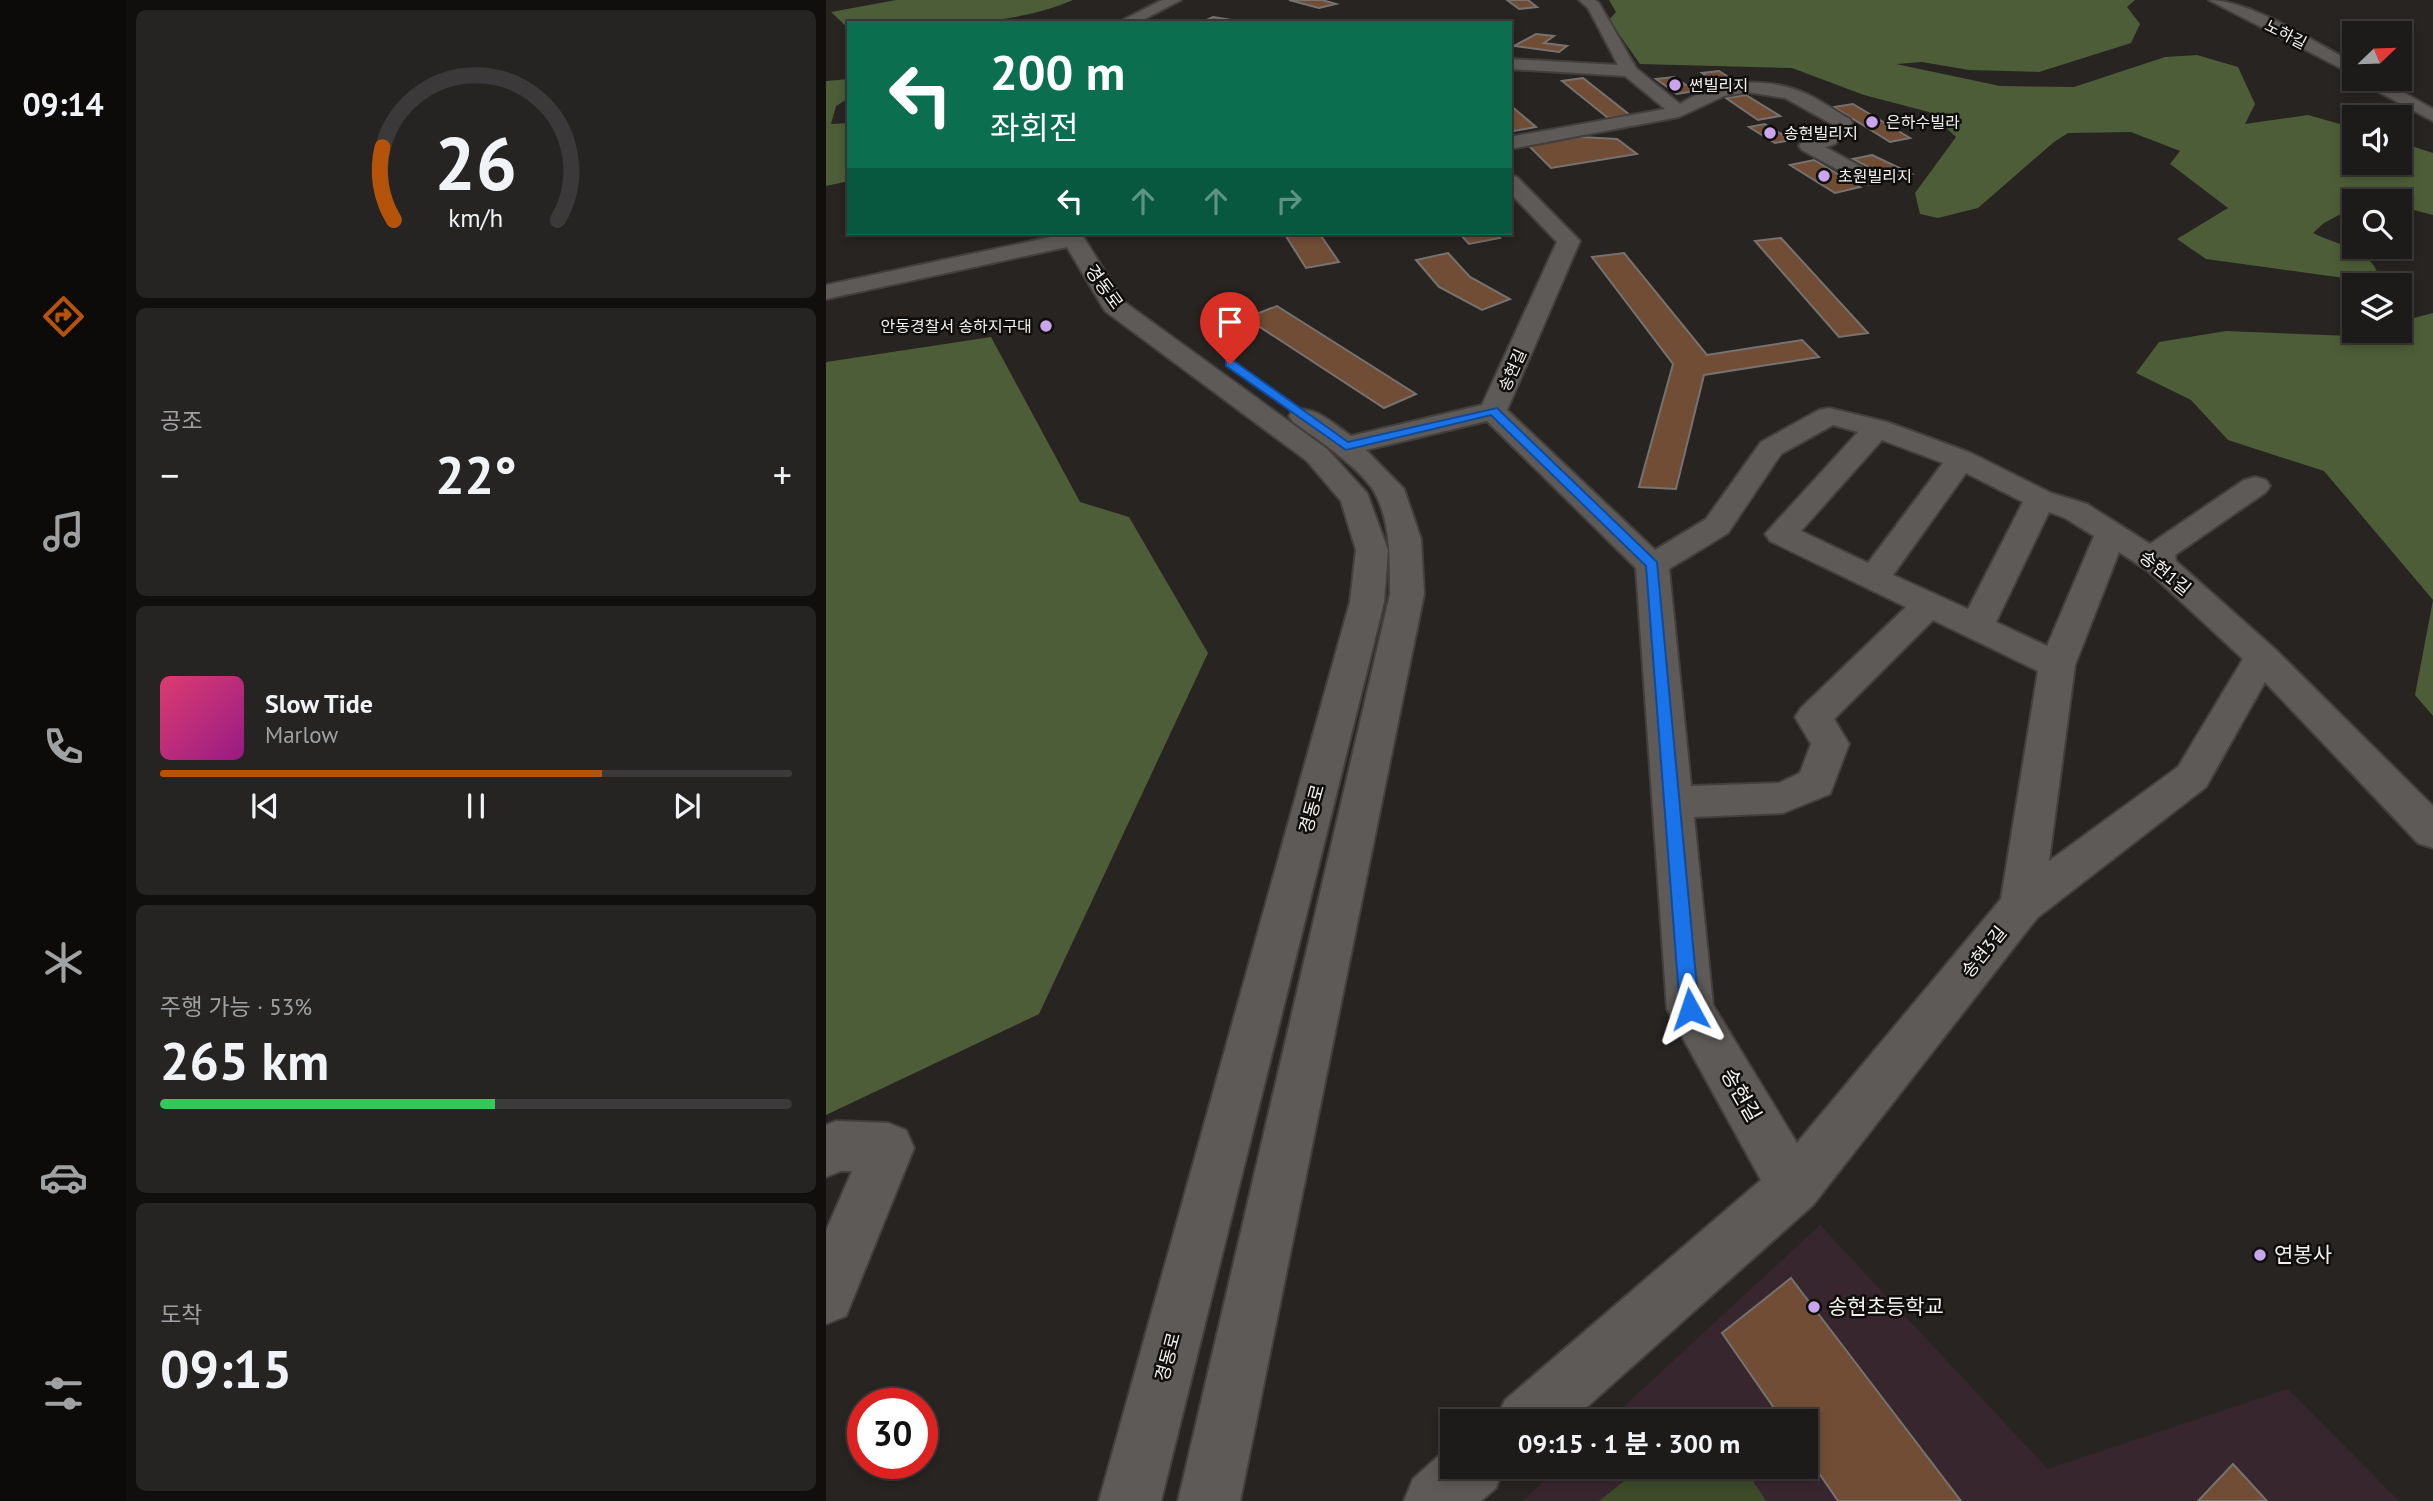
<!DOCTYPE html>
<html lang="ko">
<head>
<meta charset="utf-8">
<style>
  :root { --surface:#1d1b1a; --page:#252423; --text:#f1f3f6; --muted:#a0a1a2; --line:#3b3939; --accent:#b45309 }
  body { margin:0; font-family:"PT Sans","Noto Sans KR",sans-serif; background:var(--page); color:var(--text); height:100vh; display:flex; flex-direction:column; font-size:26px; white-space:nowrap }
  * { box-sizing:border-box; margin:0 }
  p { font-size:23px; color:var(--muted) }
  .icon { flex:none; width:38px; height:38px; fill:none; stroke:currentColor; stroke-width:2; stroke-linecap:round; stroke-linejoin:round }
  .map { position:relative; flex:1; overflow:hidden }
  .sheet { display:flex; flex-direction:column; gap:10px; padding:10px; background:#100f0e; width:700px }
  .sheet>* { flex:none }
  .banner { position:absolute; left:21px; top:21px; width:665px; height:214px; border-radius:0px; box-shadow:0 4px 10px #0003,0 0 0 2px var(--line); background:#0b6e4f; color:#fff; overflow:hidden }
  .needle { width:46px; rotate:67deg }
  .fabs { position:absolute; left:1516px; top:21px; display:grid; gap:14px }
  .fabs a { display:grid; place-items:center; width:70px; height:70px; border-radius:0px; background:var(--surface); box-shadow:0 4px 10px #0003,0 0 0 2px var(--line); font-size:35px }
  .speed { position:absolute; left:21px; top:1388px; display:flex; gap:14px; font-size:35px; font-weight:700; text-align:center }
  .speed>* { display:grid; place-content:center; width:91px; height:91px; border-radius:50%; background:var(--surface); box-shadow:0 4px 10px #0003,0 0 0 2px var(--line); line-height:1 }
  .speed .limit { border:10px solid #d22; background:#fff; color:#111 }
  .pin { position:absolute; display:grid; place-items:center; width:60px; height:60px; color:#fff; margin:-72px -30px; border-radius:50% 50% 50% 0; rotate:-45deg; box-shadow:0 0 7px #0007 }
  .pin .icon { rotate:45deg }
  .me { position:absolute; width:77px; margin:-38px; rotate:355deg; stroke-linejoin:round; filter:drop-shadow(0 0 5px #0008) }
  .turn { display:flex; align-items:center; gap:24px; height:147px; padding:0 28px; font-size:32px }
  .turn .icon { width:91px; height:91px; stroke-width:2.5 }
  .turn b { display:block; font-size:49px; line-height:60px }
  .lanes { display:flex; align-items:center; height:66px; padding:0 28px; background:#0003; justify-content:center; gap:35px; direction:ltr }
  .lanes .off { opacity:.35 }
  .big { font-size:52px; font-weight:700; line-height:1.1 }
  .sheet .widget { flex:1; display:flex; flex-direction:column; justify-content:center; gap:10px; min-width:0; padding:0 24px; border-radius:10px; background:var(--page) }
  .sheet .dial { align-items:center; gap:0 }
  .dial svg { height:182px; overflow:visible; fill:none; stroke:var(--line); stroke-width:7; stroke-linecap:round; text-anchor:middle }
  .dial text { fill:var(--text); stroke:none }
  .song { display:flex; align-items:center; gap:21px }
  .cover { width:84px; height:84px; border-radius:10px; background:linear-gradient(135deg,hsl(340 70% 55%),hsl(310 70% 35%)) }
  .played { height:7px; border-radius:4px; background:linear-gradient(90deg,var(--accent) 70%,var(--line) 70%) }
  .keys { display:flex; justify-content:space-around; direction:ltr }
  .heat { display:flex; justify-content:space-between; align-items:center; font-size:38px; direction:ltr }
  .charge { height:10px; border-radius:5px; background:linear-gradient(90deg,#34c759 53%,var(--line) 0) }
  .trip { position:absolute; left:614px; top:1409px; width:378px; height:70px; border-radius:0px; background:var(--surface); box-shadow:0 4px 10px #0003,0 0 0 2px var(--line); font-weight:700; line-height:70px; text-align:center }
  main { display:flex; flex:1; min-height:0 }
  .tab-bar { display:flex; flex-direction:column; width:126px; justify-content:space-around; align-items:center; background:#0c0b0a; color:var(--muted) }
  .tab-bar .icon { width:49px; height:49px }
  .tab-bar .active { color:var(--accent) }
  .tab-bar b { font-size:32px; color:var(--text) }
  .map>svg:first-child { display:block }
  .education { fill:#38262e }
  .green { fill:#3d4b29 }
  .forest { fill:#4d5d37 }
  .building { fill:#714d35; stroke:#767270; stroke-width:2 }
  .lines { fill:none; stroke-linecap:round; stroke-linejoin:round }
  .minor-casing { stroke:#423f3e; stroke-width:4 }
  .minor { fill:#5e5a58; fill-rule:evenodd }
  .route { fill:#1a73e8; stroke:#114b97; stroke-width:2 }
  .poi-dot { fill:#c9a5ee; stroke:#0f0e0d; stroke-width:2.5 }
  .labels { text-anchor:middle; stroke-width:5; stroke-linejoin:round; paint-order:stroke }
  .far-street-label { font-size:16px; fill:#f4f2f0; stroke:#0f0e0d }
  .far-poi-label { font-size:16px; fill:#f4f2f0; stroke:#0f0e0d; text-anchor:start }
  .street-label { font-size:18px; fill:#f4f2f0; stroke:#0f0e0d }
  .near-street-label { font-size:21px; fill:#f4f2f0; stroke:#0f0e0d }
  .near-poi-label { font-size:21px; fill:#f4f2f0; stroke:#0f0e0d; text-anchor:start }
</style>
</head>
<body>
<main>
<nav class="tab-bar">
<b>09:14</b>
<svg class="icon active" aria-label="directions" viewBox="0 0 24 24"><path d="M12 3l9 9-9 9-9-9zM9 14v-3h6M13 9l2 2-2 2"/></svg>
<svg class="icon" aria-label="music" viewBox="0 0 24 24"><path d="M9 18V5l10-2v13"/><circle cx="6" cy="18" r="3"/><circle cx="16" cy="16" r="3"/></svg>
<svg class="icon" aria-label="phone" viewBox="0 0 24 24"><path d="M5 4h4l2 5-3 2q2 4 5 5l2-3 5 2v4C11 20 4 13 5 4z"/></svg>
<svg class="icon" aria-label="climate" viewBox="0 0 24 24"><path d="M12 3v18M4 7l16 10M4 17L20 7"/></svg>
<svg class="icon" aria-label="car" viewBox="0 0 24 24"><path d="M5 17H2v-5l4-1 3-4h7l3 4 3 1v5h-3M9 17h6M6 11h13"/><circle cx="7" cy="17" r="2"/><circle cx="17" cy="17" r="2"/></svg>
<svg class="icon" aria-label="filters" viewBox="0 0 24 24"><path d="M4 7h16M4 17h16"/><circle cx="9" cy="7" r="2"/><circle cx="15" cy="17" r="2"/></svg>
</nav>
<section class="sheet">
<div class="widget dial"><svg viewBox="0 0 100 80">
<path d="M14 69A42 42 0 1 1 86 69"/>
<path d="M14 69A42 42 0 0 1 9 37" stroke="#b45309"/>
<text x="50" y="56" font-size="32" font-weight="700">26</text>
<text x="50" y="72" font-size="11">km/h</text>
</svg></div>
<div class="widget"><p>공조</p>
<div class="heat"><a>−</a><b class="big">22°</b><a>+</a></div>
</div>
<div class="widget">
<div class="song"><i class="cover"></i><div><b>Slow Tide</b><p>Marlow</p></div></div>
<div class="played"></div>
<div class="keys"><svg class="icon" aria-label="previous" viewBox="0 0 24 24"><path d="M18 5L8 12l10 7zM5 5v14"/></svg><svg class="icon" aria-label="pause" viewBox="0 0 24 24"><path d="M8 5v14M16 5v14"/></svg><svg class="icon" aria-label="next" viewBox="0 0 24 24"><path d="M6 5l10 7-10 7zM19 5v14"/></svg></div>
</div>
<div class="widget"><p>주행 가능 · 53%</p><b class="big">265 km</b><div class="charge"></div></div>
<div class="widget"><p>도착</p><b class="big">09:15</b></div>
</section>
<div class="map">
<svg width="1607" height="1501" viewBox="0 0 1607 1501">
  <rect width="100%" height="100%" fill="#272422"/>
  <path class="education" d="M994,1225L1222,1469L1462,1389L1573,1501H696L733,1467L980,1466V1421H782Z"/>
  <path class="green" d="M816,1467H918L940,1501H773Z"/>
  <g class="forest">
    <path d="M70,0H247C177,30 97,23 23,23V29L5,12Z"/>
    <path d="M783,0H1309L1301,7L1314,24L1305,43L1213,72L1143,70L1096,62L1070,64L1174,86L1248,87L1339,57L1371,55L1412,67L1429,104L1419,124L1482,115L1528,128V163H1573V142L1607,153V215L1573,206V201H1528V207L1498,223L1487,233C1506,243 1546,250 1552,275L1518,278L1380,259L1351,239L1402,208L1344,164L1354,151L1305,132L1242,133L1228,142L1152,208L1112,218L1094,214L1089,193L1130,137L1103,112L1038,95L966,68L814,64L783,20L790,12Z"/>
    <path d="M23,79V98L10,106L5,124L23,123V181L0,186V81Z"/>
    <path d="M1607,313V716L1589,695L1607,600L1498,471L1402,440L1365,400L1310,373L1333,342L1400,331L1525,336L1544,331H1573V322Z"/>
    <path d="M165,337L254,502L303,517L382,653L213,1014L0,1115V362Z"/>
  </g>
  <g class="building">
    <path d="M463,0H496L510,4L493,8Z"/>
    <path d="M681,0H702L711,7L693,9Z"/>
    <path d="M387,17L424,23H374Z"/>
    <path d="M710,34L728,36L718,43L741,46L733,52L688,46Z"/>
    <path d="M893,71L915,85L897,87L876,73Z"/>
    <path d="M848,77L869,91L851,94L830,79Z"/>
    <path d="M757,78L804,115L782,118L736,81Z"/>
    <path d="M920,95L954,116L932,120L900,98Z"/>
    <path d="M1027,104L1084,138L1064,142L1008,107Z"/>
    <path d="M684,105L710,127L688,131L684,128Z"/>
    <path d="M939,124L965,140L949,143L923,127Z"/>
    <path d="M755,137L791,139L811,154L725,168L702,145Z"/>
    <path d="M1046,155L1086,174L1066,179L1027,159Z"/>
    <path d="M988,160L1034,187L1009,193L964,165Z"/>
    <path d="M458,233H493L513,262L480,268Z"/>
    <path d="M633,233H669L674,238L643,244Z"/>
    <path d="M955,238L1042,333L1013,337L929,241Z"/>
    <path d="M622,253L644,277L684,299L656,310L613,287L590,260Z"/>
    <path d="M798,253L881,355L976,340L993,357L878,375L850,489L813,487L847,364L766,257Z"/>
    <path d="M451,306L590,394L558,408L420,318Z"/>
    <path d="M965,1278L1135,1501H1012L980,1454V1421H957L896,1333Z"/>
    <path d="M1407,1464L1441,1501H1372Z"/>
  </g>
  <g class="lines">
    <g class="minor-casing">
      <g id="minor">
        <path d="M336,0H355L311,23H291Z"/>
        <path d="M753,0H769L773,3L810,68L854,104C891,79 940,76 981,94C996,101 1009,111 1024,119L1026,123L1009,144L999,147L1052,176L1055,180L1052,184H1038L976,150L973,146L976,142L995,136L1006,124L959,98L921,92L898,96L853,117L684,149V137L839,109L799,76L684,69V59L792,65L762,8Z"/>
        <path d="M1383,0C1424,0 1490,43 1528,63V75Z"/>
        <path d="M1534,79H1554L1607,109V121L1536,83Z"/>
        <path d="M684,175L691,177L754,241L681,410L829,550L880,519L935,442L993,410L1003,408L1061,422L1145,453L1225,493L1261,504L1324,544L1418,480L1429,477L1440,480L1444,486L1440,492L1349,555L1350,561L1449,649L1607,806V848L1592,843L1439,682L1380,787L1211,918L987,1205L745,1421H670L679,1400L935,1180L841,1009L810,568L661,421L540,450L578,489L595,539L598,594L414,1501H352L564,594C564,561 565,523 549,493C537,470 489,437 467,422L463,416L467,410C489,405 508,424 525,436L656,405L731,242L684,193ZM1007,425L1032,432L939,534L944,541L1080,607L975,708L969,717L985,744L974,773L953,783L865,786L843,569L902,533L955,454ZM1056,440L1117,463L1042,563L975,531ZM1140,473L1197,502L1142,609L1067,575ZM1223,512L1239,518L1268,536L1221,646L1170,622ZM1293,552L1322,571L1417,659L1352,767L1223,861L1249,665ZM1107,620L1212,671L1175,899L971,1143L887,1005L868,817L957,813L1004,794L1023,744L1008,719Z"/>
        <path d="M233,233H255L297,301L501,449L541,493L562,550L558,602L335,1501H273L524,602L530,550L515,501L481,461L279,311L241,247L0,299V285L234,235Z"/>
        <path d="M10,1121L62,1123L80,1130L88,1148L20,1316L0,1324V1231L26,1171H15L0,1177V1125Z"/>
        <path d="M626,1444V1466H678L670,1488L655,1501H578L587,1479Z"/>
      </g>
    </g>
    <use href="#minor" class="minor"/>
  </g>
  <path class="route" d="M400,361H408L522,442L671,408L831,562L873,1009L871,1015L864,1017L857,1015L854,1009L820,566L665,415L520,450L400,366Z"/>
  <g class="poi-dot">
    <circle cx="849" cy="85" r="7"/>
    <circle cx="1046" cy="122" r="7"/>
    <circle cx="944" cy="133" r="7"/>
    <circle cx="998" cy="176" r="7"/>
    <circle cx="220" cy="326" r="7"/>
    <circle cx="1434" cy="1255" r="7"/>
    <circle cx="988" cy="1307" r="7"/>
  </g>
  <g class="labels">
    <g class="far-street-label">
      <text transform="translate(1460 34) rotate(27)" y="6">노하길</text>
      <text transform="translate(686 370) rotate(-66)" y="6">송현길</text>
    </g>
    <g class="far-poi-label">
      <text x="863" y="91">썬빌리지</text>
      <text x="1060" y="128">은하수빌라</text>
      <text x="958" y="139">송현빌리지</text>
      <text x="1012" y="182">초원빌리지</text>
      <text x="206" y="332" text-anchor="end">안동경찰서 송하지구대</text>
    </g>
    <g class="street-label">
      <text transform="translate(278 287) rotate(54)" y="6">경동로</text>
      <text transform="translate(1339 573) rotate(39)" y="6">송현1길</text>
      <text transform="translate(486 809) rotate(-75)" y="6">경동로</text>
      <text transform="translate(1158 952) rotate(-51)" y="6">송현3길</text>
      <text transform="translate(342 1357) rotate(-75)" y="6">경동로</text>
    </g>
    <g class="near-street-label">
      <text transform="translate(915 1095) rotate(60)" y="7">송현길</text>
    </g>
    <g class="near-poi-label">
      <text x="1448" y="1262">연봉사</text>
      <text x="1002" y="1314">송현초등학교</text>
    </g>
  </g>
</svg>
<div class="fabs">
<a><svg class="needle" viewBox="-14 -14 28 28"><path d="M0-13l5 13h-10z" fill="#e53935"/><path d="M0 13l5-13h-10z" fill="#a0a1a2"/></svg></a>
<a><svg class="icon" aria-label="sound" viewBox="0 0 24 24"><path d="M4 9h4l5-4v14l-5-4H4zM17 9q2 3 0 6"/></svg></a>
<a><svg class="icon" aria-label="search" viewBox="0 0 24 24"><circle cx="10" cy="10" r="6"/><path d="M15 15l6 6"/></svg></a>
<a><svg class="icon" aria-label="layers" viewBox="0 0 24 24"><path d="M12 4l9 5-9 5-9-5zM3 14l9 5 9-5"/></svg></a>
</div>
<div class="speed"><div class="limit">30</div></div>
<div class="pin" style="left:404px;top:364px;background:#d93025"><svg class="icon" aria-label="arrive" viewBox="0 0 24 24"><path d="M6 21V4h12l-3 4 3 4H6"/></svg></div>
<svg class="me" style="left:864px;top:1009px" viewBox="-20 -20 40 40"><path d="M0-17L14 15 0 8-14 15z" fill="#1a73e8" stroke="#fff" stroke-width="4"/></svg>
<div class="trip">09:15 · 1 분 · 300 m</div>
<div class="banner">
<div class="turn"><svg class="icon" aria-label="left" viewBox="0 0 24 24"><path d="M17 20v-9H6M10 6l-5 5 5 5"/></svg><div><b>200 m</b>좌회전</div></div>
<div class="lanes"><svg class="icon" aria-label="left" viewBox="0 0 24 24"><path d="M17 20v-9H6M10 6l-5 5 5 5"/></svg><svg class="icon off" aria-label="ahead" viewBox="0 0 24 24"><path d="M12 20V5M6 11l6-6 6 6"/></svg><svg class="icon off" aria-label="ahead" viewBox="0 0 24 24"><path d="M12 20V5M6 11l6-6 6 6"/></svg><svg class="icon off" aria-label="right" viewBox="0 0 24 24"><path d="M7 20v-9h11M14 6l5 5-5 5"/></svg></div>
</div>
</div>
</main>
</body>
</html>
